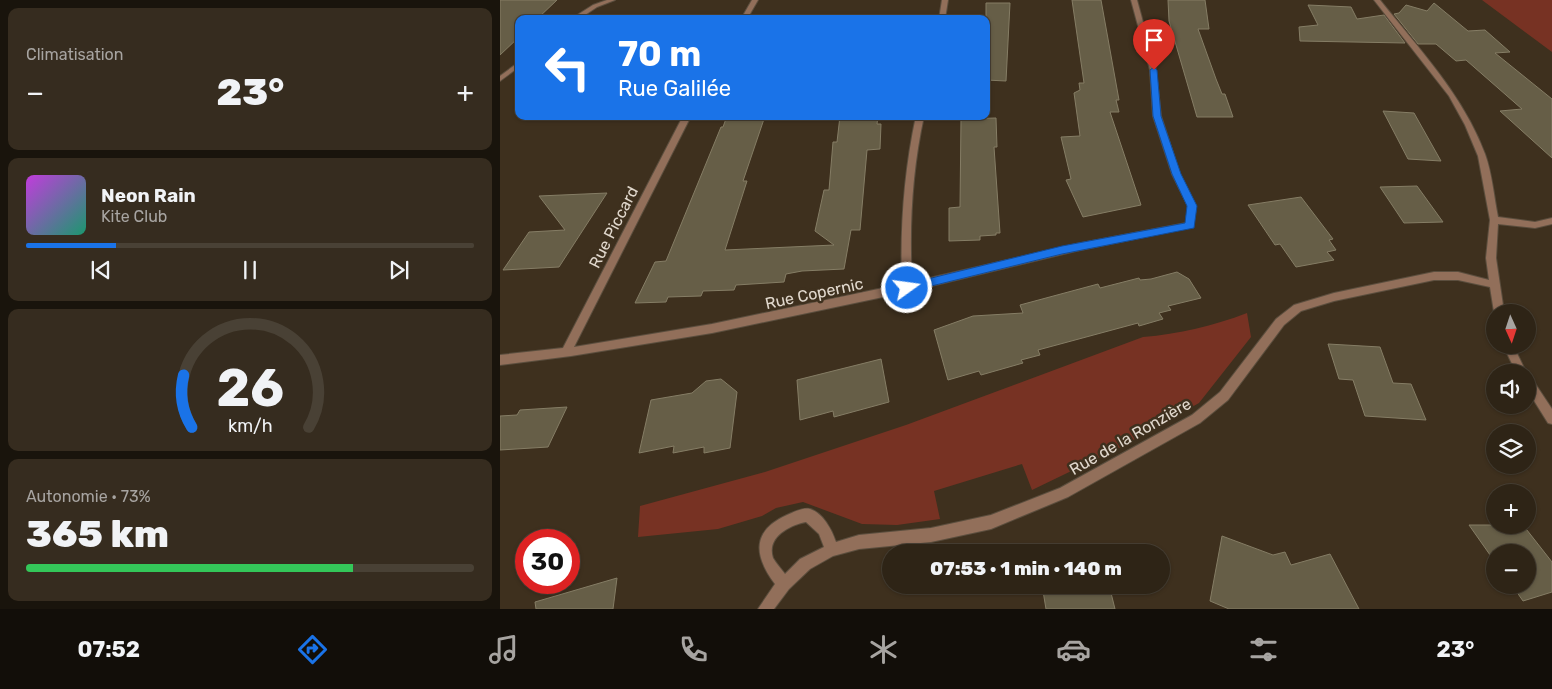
<!DOCTYPE html>
<html lang="fr">
<head>
<meta charset="utf-8">
<style>
  :root { --surface:#2e2416; --page:#362c1f; --text:#f1f3f6; --muted:#a7a4a1; --line:#494135; --accent:#1a73e8 }
  body { margin:0; font-family:Rubik,sans-serif; background:var(--page); color:var(--text); height:100vh; display:flex; flex-direction:column; font-size:19px; white-space:nowrap }
  * { box-sizing:border-box; margin:0 }
  p { font-size:16px; color:var(--muted) }
  .icon { flex:none; width:28px; height:28px; fill:none; stroke:currentColor; stroke-width:2; stroke-linecap:round; stroke-linejoin:round }
  .map { position:relative; flex:1; overflow:hidden }
  .sheet { display:flex; flex-direction:column; gap:8px; padding:8px; background:#19140c; width:500px }
  .sheet>* { flex:none }
  .guide { position:absolute; left:15px; top:15px; width:475px; height:105px; border-radius:10px; box-shadow:0 1px 4px #0004,0 0 0 1px var(--line); background:#1a73e8; color:#fff; overflow:hidden }
  .needle { width:32px; rotate:177deg }
  .controls { position:absolute; left:986px; top:304px; display:grid; gap:10px }
  .controls a { display:grid; place-items:center; width:50px; height:50px; border-radius:50%; background:var(--surface); box-shadow:0 1px 4px #0004,0 0 0 1px var(--line); font-size:25px }
  .speed { position:absolute; left:15px; top:529px; display:flex; gap:10px; font-size:25px; font-weight:700; text-align:center }
  .speed>* { display:grid; place-content:center; width:65px; height:65px; border-radius:50%; background:var(--surface); box-shadow:0 1px 4px #0004,0 0 0 1px var(--line); line-height:1 }
  .speed .limit { border:8px solid #d22; background:#fff; color:#111 }
  .pin { position:absolute; display:grid; place-items:center; width:42px; height:42px; color:#fff; margin:-51px -21px; border-radius:50% 50% 50% 0; rotate:-45deg; box-shadow:0 0 5px #0007 }
  .pin .icon { rotate:45deg }
  .me { position:absolute; width:55px; margin:-28px; rotate:76deg; stroke-linejoin:round; filter:drop-shadow(0 0 4px #0008) }
  .turn { display:flex; align-items:center; gap:18px; height:105px; padding:0 20px; font-size:22px }
  .turn .icon { width:65px; height:65px; stroke-width:2.5 }
  .turn b { display:block; font-size:35px; line-height:42px }
  .big { font-size:38px; font-weight:800; line-height:1.1 }
  .sheet .tile { flex:1; display:flex; flex-direction:column; justify-content:center; gap:8px; min-width:0; padding:0 18px; border-radius:10px; background:var(--page) }
  .sheet .dial { align-items:center; gap:0 }
  .dial svg { height:130px; overflow:visible; fill:none; stroke:var(--line); stroke-width:7; stroke-linecap:round; text-anchor:middle }
  .dial text { fill:var(--text); stroke:none }
  .song { display:flex; align-items:center; gap:15px }
  .cover { width:60px; height:60px; border-radius:8px; background:linear-gradient(135deg,hsl(290 70% 55%),hsl(160 70% 35%)) }
  .played { height:5px; border-radius:2px; background:linear-gradient(90deg,var(--accent) 20%,var(--line) 20%) }
  .keys { display:flex; justify-content:space-around; direction:ltr }
  .heat { display:flex; justify-content:space-between; align-items:center; font-size:28px; direction:ltr }
  .charge { height:8px; border-radius:4px; background:linear-gradient(90deg,#34c759 73%,var(--line) 0) }
  .trip { position:absolute; left:382px; top:544px; width:288px; height:50px; border-radius:25px; background:var(--surface); box-shadow:0 1px 4px #0004,0 0 0 1px var(--line); font-weight:800; line-height:50px; text-align:center }
  .tab-bar { display:flex; height:80px; justify-content:space-around; align-items:center; background:#120e09; color:var(--muted) }
  .tab-bar .icon { width:35px; height:35px }
  .tab-bar .active { color:var(--accent) }
  .tab-bar b { font-size:22px; color:var(--text) }
  main { display:flex; flex:1; min-height:0 }
  .map>svg:first-child { display:block }
  .green { fill:#773223 }
  .building { fill:#665e47; stroke:#857d65 }
  .lines { fill:none; stroke-linecap:round; stroke-linejoin:round }
  .street-casing { stroke:#5b4e3e; stroke-width:2 }
  .street { fill:#926f5a; fill-rule:evenodd }
  .route { fill:#1a73e8; stroke:#114b97 }
  .labels { text-anchor:middle; stroke-width:5; stroke-linejoin:round; paint-order:stroke }
  .street-label { font-size:16px; fill:#e1d8cd; stroke:#3e301e }
</style>
</head>
<body>
<main>
<section class="sheet">
<div class="tile"><p>Climatisation</p>
<div class="heat"><a>−</a><b class="big">23°</b><a>+</a></div>
</div>
<div class="tile">
<div class="song"><i class="cover"></i><div><b>Neon Rain</b><p>Kite Club</p></div></div>
<div class="played"></div>
<div class="keys"><svg class="icon" aria-label="previous" viewBox="0 0 24 24"><path d="M18 5L8 12l10 7zM5 5v14"/></svg><svg class="icon" aria-label="pause" viewBox="0 0 24 24"><path d="M8 5v14M16 5v14"/></svg><svg class="icon" aria-label="next" viewBox="0 0 24 24"><path d="M6 5l10 7-10 7zM19 5v14"/></svg></div>
</div>
<div class="tile dial"><svg viewBox="0 0 100 80">
<path d="M14 69A42 42 0 1 1 86 69"/>
<path d="M14 69A42 42 0 0 1 9 37" stroke="#1a73e8"/>
<text x="50" y="56" font-size="32" font-weight="700">26</text>
<text x="50" y="72" font-size="11">km/h</text>
</svg></div>
<div class="tile"><p>Autonomie · 73%</p><b class="big">365 km</b><div class="charge"></div></div>
</section>
<div class="map">
<svg width="1052" height="609" viewBox="0 0 1052 609">
  <rect width="100%" height="100%" fill="#3e301e"/>
  <g class="green">
    <path d="M982,0H1052V52Z"/>
    <path d="M747,313L751,337L699,403L621,447L532,490L522,464L434,491L440,519L397,525L362,524L303,502L276,508L262,516L218,529L138,537L140,506L265,472L406,425L643,337C679,334 713,326 747,313Z"/>
  </g>
  <g class="building">
    <path d="M0,0H57L37,19H19V37L0,55Z"/>
    <path d="M572,0H601L619,100H616L619,112H610L641,205L583,217L566,180L571,179L561,137L580,136L574,93L580,90L579,83H584Z"/>
    <path d="M668,0H705L709,29H698L716,79L722,94H725L733,117H697L669,21Z"/>
    <path d="M486,3H510L506,81L486,80Z"/>
    <path d="M934,3L968,31L985,30L1010,52L995,53L1052,99V158L1000,111L1022,109L966,60L956,61L936,44H918L894,14L899,13L906,5L927,11Z"/>
    <path d="M808,5L851,7L857,19L884,15L905,43L800,41L799,27L818,25Z"/>
    <path d="M883,111L914,113L941,161L908,159Z"/>
    <path d="M227,116H265L243,181H247L225,250L334,245L315,231L324,190H329L333,142H337L340,116H378L377,124H381L380,149L367,150L360,230H351L344,269L302,271L286,274L284,282L236,285L234,290L203,291L201,296L168,297L166,302L135,303L155,262L166,261L221,127H223Z"/>
    <path d="M496,118L497,147H494L500,233H496V235L480,236V240L449,241V208L460,207L461,119Z"/>
    <path d="M917,186L943,222L904,223L880,187Z"/>
    <path d="M107,193L59,267L3,270L29,232L65,230L39,196Z"/>
    <path d="M801,197L833,239L829,240L836,250L827,252L834,260L796,267L780,244L775,245L748,205Z"/>
    <path d="M677,272L689,279L701,298L668,306L671,310L659,313L663,319L639,326L638,323L538,350L540,355L521,360L523,363L481,375L479,371L448,380L434,330L473,316L523,313L520,305L598,284L600,288L639,278L640,280L651,279Z"/>
    <path d="M828,344L880,347L893,383L911,384L926,420L865,416L853,380L839,379Z"/>
    <path d="M381,359L389,402L334,417L333,411L300,420L297,380Z"/>
    <path d="M221,379L237,392L230,448L204,453V447L173,453L174,446L139,453L151,400L192,393L206,381Z"/>
    <path d="M67,407L48,447L0,450V416L17,415L20,410Z"/>
    <path d="M969,525H1023L1052,562V592L1023,601L1012,585H1028V552H995V562Z"/>
    <path d="M722,536L773,555L785,552L791,565L830,554L859,609H729L710,601Z"/>
    <path d="M117,578L113,609H36L35,602Z"/>
    <path d="M542,585H609L615,609H546Z"/>
  </g>
  <g class="lines">
    <g class="street-casing">
      <g id="street">
        <path d="M107,0H115L97,7L79,19H71L93,5Z"/>
        <path d="M252,0H258L247,19H241Z"/>
        <path d="M442,0H448L445,19H439Z"/>
        <path d="M631,0H637L656,70L661,116L680,174L696,206L693,227L576,251L407,292L212,333L71,356L0,365V355L63,348L183,116H191L74,347L212,324L402,284C400,227 404,172 416,116H424C412,171 409,226 412,282L576,244L686,223L688,206L672,174L653,116L650,70Z"/>
        <path d="M874,0H880C919,49 963,95 985,154C992,173 994,197 998,217L1035,222L1052,218V224L1035,228L998,224L996,258L1004,312H995V314L994,312L990,287L958,280H934L834,301L801,311L784,325L728,400L700,423L568,497L491,529L431,542L359,549L333,556L310,569L289,589L274,609H258L275,584C254,556 251,531 287,515C294,512 303,507 310,509C323,513 332,530 336,542L359,535L431,528L491,515L560,488L692,415L720,392L776,319L794,305L834,293L934,272H958L989,280L986,258L990,220L978,156L965,125L949,96ZM306,522L319,534L324,547L300,559L285,574C281,569 276,563 273,558C266,537 290,525 306,522Z"/>
        <path d="M19,62V67L0,81V76Z"/>
        <path d="M1003,345H1013L1026,372H1016Z"/>
        <path d="M1028,377L1032,379L1052,409V424L1048,423L1028,391Z"/>
      </g>
    </g>
    <use href="#street" class="street"/>
  </g>
  <path class="route" d="M654,67L657,70L661,116L681,174L697,206L694,228L562,254L407,292L403,291V285L407,284L562,246L685,223L687,206L672,174L653,116L650,70Z"/>
  <g class="labels">
    <g class="street-label">
      <text transform="translate(113 227) rotate(-63)" y="6">Rue Piccard</text>
      <text transform="translate(314 293) rotate(-12)" y="6">Rue Copernic</text>
      <text transform="translate(630 436) rotate(-30)" y="6">Rue de la Ronzière</text>
    </g>
  </g>
</svg>
<div class="controls">
<a><svg class="needle" viewBox="-14 -14 28 28"><path d="M0-13l5 13h-10z" fill="#e53935"/><path d="M0 13l5-13h-10z" fill="#a7a4a1"/></svg></a>
<a><svg class="icon" aria-label="sound" viewBox="0 0 24 24"><path d="M4 9h4l5-4v14l-5-4H4zM17 9q2 3 0 6"/></svg></a>
<a><svg class="icon" aria-label="layers" viewBox="0 0 24 24"><path d="M12 4l9 5-9 5-9-5zM3 14l9 5 9-5"/></svg></a>
<a>+</a>
<a>−</a>
</div>
<div class="speed"><div class="limit">30</div></div>
<div class="pin" style="left:654px;top:70px;background:#d93025"><svg class="icon" aria-label="arrive" viewBox="0 0 24 24"><path d="M6 21V4h12l-3 4 3 4H6"/></svg></div>
<svg class="me" style="left:407px;top:288px" viewBox="-20 -20 40 40"><circle r="17" fill="#1a73e8" stroke="#fff" stroke-width="3"/><path d="M0-11L8 9 0 5-8 9z" fill="#fff"/></svg>
<div class="trip">07:53 · 1 min · 140 m</div>
<div class="guide">
<div class="turn"><svg class="icon" aria-label="left" viewBox="0 0 24 24"><path d="M17 20v-9H6M10 6l-5 5 5 5"/></svg><div><b>70 m</b>Rue Galilée</div></div>
</div>
</div>
</main>
<nav class="tab-bar">
<b>07:52</b>
<svg class="icon active" aria-label="directions" viewBox="0 0 24 24"><path d="M12 3l9 9-9 9-9-9zM9 14v-3h6M13 9l2 2-2 2"/></svg>
<svg class="icon" aria-label="music" viewBox="0 0 24 24"><path d="M9 18V5l10-2v13"/><circle cx="6" cy="18" r="3"/><circle cx="16" cy="16" r="3"/></svg>
<svg class="icon" aria-label="phone" viewBox="0 0 24 24"><path d="M5 4h4l2 5-3 2q2 4 5 5l2-3 5 2v4C11 20 4 13 5 4z"/></svg>
<svg class="icon" aria-label="climate" viewBox="0 0 24 24"><path d="M12 3v18M4 7l16 10M4 17L20 7"/></svg>
<svg class="icon" aria-label="car" viewBox="0 0 24 24"><path d="M5 17H2v-5l4-1 3-4h7l3 4 3 1v5h-3M9 17h6M6 11h13"/><circle cx="7" cy="17" r="2"/><circle cx="17" cy="17" r="2"/></svg>
<svg class="icon" aria-label="filters" viewBox="0 0 24 24"><path d="M4 7h16M4 17h16"/><circle cx="9" cy="7" r="2"/><circle cx="15" cy="17" r="2"/></svg>
<b>23°</b>
</nav>
</body>
</html>
